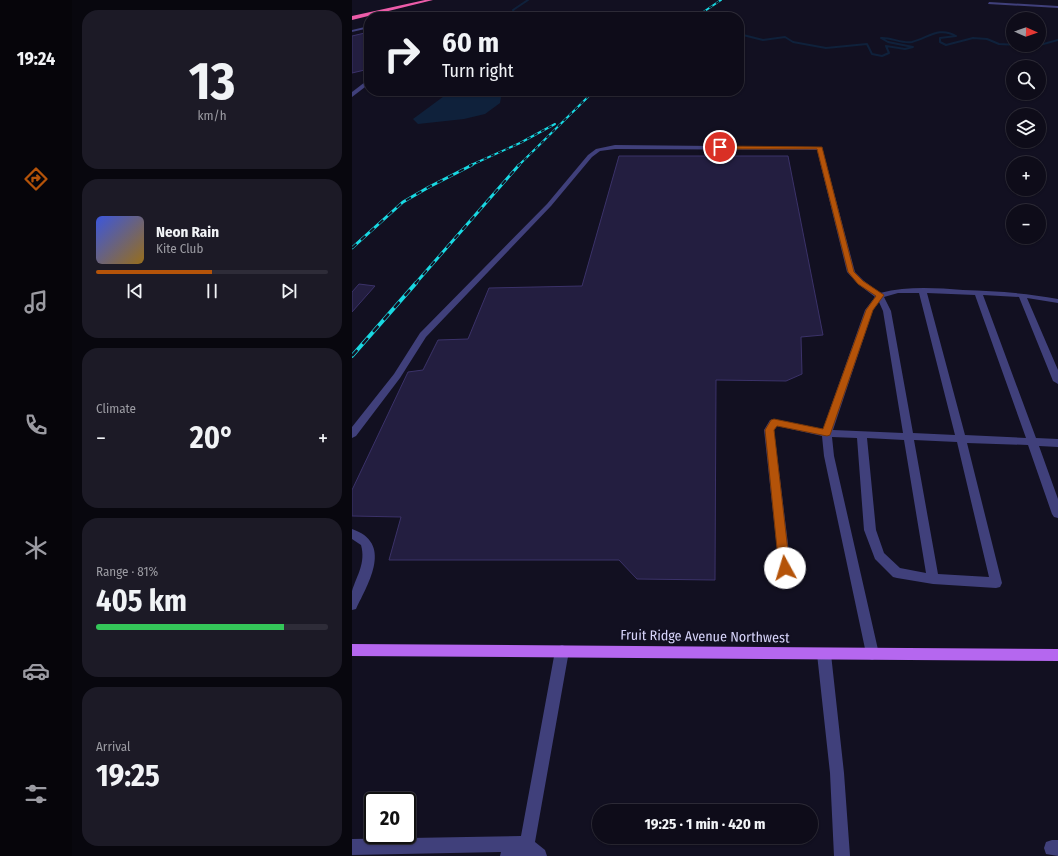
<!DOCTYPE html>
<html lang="en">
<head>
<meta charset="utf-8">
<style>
  :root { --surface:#0e0c19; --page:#1c1a26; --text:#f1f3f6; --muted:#9b9ba2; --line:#2e2c38; --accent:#b45309 }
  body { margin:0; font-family:"Fira Sans Condensed",sans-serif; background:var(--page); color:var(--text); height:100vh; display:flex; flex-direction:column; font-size:15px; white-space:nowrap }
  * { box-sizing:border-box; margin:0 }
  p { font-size:13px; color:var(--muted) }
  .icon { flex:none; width:22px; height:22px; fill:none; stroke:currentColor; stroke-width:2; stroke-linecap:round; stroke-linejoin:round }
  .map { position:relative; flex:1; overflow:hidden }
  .panel { display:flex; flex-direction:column; gap:10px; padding:10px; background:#08070e; width:280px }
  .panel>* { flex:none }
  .banner { position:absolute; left:12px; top:12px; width:380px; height:84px; border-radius:16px; box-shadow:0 1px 3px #0004,0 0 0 1px var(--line); background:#0e0c19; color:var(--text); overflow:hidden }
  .needle { width:26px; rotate:92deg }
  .buttons { position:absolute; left:654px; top:12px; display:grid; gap:8px }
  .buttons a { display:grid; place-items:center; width:40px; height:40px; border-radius:50%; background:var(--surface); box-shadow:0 1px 3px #0004,0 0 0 1px var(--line); font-size:20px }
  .speed { position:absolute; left:12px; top:792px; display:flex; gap:8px; font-size:20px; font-weight:700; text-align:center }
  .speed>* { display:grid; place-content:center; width:52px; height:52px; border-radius:50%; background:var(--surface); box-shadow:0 1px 3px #0004,0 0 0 1px var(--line); line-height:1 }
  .speed .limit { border:2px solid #111; border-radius:6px; background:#fff; color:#111 }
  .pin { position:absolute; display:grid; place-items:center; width:34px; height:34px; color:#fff; margin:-17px; border:2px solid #fff; border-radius:50%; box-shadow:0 1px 4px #0007 }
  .me { position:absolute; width:44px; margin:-22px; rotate:354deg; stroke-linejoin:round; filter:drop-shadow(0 0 3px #0008) }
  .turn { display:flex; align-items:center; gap:14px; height:84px; padding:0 12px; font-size:18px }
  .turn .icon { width:52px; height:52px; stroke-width:2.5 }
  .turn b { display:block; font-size:28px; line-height:34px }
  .big { font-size:30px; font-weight:700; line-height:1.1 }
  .panel .tile { flex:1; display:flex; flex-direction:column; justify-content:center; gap:6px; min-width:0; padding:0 14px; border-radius:16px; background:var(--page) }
  .panel .dial { align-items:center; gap:0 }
  .dial b { font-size:52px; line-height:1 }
  .song { display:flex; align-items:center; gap:12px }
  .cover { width:48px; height:48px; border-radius:6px; background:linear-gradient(135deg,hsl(230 70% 55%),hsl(40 70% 35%)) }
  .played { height:4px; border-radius:2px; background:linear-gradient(90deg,var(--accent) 50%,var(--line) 50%) }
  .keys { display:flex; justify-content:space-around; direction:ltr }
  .heat { display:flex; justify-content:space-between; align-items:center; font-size:22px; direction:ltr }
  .charge { height:6px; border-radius:3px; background:linear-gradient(90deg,#34c759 81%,var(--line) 0) }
  .trip { position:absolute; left:240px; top:804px; width:226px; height:40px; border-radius:20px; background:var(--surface); box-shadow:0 1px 3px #0004,0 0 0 1px var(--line); font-weight:700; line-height:40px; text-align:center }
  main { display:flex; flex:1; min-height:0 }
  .menu { display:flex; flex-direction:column; width:72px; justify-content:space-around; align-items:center; background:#06050a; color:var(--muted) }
  .menu .icon { width:28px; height:28px }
  .menu .active { color:var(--accent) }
  .menu b { font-size:18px; color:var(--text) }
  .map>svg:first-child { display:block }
  .water { fill:#0f213b }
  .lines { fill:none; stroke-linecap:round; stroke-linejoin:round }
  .stream { stroke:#0f213b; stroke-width:2 }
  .building { fill:#231e40; stroke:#3b3269 }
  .minor { fill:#40407b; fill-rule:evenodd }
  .major { fill:#b567ef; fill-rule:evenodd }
  .highway { fill:#ed5ca9; fill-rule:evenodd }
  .rail-far2-casing { stroke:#19d8e2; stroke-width:2 }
  .rail-far1-casing { stroke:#19d8e2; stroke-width:3 }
  .rail-casing { stroke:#19d8e2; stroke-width:4 }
  .rail-far2 { stroke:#121021; stroke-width:1.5; stroke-dasharray:4; stroke-linecap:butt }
  .rail-far1 { stroke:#121021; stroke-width:2; stroke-dasharray:6; stroke-linecap:butt }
  .rail { stroke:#121021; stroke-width:2.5; stroke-dasharray:8; stroke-linecap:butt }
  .route { fill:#b45309; stroke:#753606 }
  .labels { text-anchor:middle; stroke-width:4; stroke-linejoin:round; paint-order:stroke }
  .near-street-label { font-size:14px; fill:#d7d4fa; stroke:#121021 }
</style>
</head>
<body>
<main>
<nav class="menu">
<b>19:24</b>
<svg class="icon active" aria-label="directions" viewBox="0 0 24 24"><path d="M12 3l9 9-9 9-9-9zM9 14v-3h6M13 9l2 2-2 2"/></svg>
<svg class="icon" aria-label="music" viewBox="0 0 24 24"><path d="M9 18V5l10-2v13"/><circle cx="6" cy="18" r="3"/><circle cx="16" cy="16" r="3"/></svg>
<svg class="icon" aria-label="phone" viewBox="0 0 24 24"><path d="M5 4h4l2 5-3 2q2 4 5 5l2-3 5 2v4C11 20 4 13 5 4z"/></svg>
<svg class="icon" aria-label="climate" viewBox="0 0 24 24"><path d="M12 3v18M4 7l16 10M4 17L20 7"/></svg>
<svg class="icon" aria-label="car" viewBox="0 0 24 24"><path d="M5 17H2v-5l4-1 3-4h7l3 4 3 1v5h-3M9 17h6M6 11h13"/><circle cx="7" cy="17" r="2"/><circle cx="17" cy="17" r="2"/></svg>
<svg class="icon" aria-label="filters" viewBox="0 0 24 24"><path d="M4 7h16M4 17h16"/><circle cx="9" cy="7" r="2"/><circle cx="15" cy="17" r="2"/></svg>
</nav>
<section class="panel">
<div class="tile dial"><b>13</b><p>km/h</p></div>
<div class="tile">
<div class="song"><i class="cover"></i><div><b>Neon Rain</b><p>Kite Club</p></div></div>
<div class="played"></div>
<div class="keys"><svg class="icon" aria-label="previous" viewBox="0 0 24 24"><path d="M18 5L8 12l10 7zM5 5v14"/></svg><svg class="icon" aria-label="pause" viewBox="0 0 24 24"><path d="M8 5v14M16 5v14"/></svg><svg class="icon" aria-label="next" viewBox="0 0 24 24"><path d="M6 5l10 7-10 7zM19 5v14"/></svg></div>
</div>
<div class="tile"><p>Climate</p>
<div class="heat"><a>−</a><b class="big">20°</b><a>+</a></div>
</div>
<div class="tile"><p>Range · 81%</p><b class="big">405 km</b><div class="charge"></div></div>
<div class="tile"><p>Arrival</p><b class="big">19:25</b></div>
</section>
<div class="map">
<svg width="706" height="856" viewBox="0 0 706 856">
  <rect width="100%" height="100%" fill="#121021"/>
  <path class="water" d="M99,91H150L148,103L133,114L112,119L66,124L61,119Z"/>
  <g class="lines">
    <g class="stream">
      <path d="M176,0L161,10L162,12C184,18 207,13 229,17"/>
      <path d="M387,34L411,40L433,37L441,42L474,48L515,44L520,54L530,56L537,53L534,46L553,49L561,47L536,42L529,38C539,37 550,44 560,42C576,38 587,26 604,36L588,38V42L594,45L621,38L635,39L647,44L684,46L706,40"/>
    </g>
  </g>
  <g class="building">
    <path d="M17,32V69L0,73V36Z"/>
    <path d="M267,156H436L471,335L449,337L450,374L434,381L364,380L363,580L285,579L267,560H37L49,517L0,516V490L56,372L71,370L86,340L116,339L137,288L230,286Z"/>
    <path d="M7,284L23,286L0,312V292Z"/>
  </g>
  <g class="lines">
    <g class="minor">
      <path d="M637,2L706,6V8L636,4Z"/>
      <path d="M85,11L105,17L85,13L59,17Z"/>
      <path d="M17,26V28L0,32V30Z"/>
      <path d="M17,79V84L0,97V92Z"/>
      <path d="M263,145L470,147L503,272L512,281L528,293C556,286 583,288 611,290C643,291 674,293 706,299V303L675,298L706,370V384L701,381L667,297L631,295L684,438L706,439V447L687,446L706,499V518L702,517L700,514L676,445L615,443L650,583L648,587L644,588L581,584L545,578L541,577L523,559L512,530L505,438L480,437L482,456L527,654L525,658L520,660L515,658L472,456L470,436L425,426L422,430L439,568L437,572L433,573L429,572L427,568L412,430L418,420L422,419L471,429L513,310L523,297L506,284L495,272L465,150L263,149L248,151L240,157L199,206L74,337L48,378L4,436L0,438V427L42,374L68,333L195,204L236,155L244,149ZM546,293H567L603,435L561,433L539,311L532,297ZM575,293L623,295L674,438L613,435ZM527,302L531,311L551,433L481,430L521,310ZM515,438L552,440L574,573L548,568L532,553L524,530ZM562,440L605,442L637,577L586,574Z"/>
      <path d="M0,529C41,543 17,582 4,609L0,610C0,605 0,597 0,591C5,575 14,563 9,545L0,539Z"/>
      <path d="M210,645L215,647L217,651L183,842L193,850L195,856H148L149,852L0,855V839L169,836L203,651L205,647Z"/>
      <path d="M472,648L477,650L479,654L492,773L498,856H482L478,773L465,654L467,650Z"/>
      <path d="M700,840H706V856L694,854L692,848L694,842Z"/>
    </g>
    <path class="major" d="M0,644L706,649V661L0,656Z"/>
    <path class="highway" d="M73,0H81L0,20V16Z"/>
    <g class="rail-far2-casing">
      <g id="rail-far2">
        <path d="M344,17L369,0"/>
        <path d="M117,166L168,143L203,124"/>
        <path d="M166,166L242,91"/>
      </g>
    </g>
    <g class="rail-far1-casing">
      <g id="rail-far1">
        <path d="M0,248L51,202L77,187L120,165"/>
        <path d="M63,284L167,165"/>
      </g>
    </g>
    <g class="rail-casing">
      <path id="rail" d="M0,356L64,283"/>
    </g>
    <use href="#rail-far2" class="rail-far2"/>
    <use href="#rail-far1" class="rail-far1"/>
    <use href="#rail" class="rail"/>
  </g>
  <path class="route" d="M366,146L470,147L502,272L511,281L532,295L521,310L478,435L475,436L425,426L422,430L438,568L436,571H429L427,568L413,430L419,420L422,419L471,429L514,310L524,296L506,284L496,272L465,149H368Z"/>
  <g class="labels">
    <g class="near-street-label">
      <text transform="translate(353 636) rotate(1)" y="5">Fruit Ridge Avenue Northwest</text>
    </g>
  </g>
</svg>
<div class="buttons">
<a><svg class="needle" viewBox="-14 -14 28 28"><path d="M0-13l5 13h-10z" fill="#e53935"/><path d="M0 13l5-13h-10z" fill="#9b9ba2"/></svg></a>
<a><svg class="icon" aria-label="search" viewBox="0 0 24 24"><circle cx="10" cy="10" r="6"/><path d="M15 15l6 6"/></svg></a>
<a><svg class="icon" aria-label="layers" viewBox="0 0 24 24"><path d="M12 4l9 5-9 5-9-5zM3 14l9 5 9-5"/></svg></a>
<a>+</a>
<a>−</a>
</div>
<div class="speed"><div class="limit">20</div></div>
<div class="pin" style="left:368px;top:147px;background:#d93025"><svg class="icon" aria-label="arrive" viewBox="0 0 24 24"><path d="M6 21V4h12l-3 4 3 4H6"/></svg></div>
<svg class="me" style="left:433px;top:568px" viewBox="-20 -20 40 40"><circle r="19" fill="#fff"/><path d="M0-13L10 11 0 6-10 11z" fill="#b45309"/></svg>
<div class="trip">19:25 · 1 min · 420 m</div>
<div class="banner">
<div class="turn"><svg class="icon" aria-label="right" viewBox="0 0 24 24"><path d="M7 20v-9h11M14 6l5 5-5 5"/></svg><div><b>60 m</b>Turn right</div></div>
</div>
</div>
</main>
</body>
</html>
